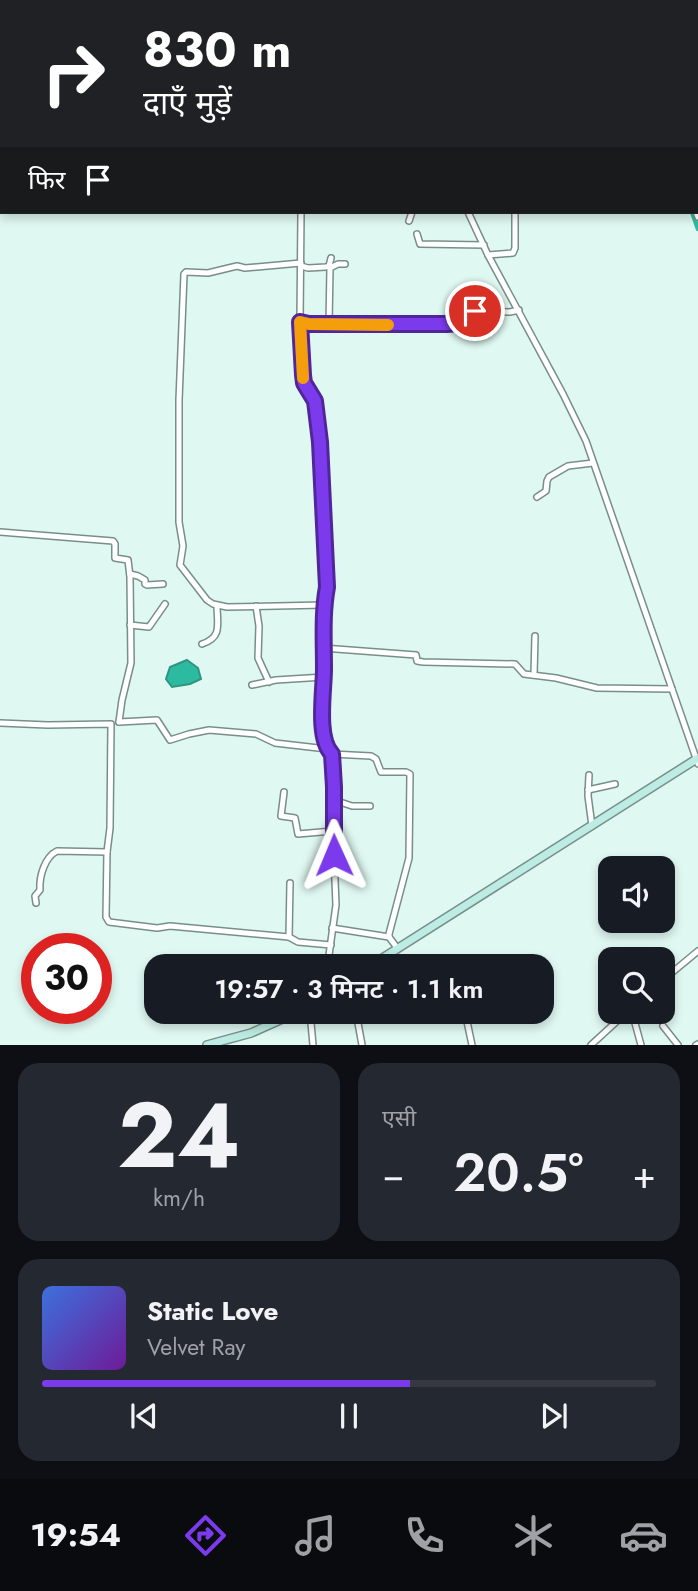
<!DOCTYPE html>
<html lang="hi">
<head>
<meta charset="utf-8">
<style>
  :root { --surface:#171b24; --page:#242831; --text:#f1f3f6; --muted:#9ea1a6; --line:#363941; --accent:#7c3aed }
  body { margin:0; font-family:Jost,"Noto Sans Devanagari",sans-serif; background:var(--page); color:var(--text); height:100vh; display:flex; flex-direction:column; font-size:26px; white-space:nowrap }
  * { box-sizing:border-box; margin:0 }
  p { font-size:23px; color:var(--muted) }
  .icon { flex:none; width:38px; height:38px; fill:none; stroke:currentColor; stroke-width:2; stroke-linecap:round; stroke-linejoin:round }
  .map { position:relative; height:1045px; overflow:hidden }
  .panel { display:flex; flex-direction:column; gap:18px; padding:18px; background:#0d0f14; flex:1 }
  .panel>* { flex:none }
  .top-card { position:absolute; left:0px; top:0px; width:698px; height:214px; box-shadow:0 4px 10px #0003; background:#202124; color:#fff; overflow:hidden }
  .controls { position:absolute; left:598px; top:856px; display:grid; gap:14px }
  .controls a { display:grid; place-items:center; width:77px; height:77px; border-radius:14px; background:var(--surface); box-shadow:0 4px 10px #0003; font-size:35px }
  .speed { position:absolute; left:21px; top:933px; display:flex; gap:14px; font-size:35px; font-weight:700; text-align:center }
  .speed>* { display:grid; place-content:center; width:91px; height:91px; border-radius:50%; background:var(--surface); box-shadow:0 4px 10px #0003; line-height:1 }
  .speed .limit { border:10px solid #d22; background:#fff; color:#111 }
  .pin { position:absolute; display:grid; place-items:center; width:60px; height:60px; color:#fff; margin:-30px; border:4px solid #fff; border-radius:50%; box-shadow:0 2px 7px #0007 }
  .me { position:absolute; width:77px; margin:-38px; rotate:359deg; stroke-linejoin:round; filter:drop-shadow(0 0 5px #0008) }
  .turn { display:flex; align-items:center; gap:24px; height:147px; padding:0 28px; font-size:32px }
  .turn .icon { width:91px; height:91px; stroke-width:2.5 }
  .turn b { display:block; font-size:49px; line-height:60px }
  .then { display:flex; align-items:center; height:66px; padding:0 28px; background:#0003; gap:14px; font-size:26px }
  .big { font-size:52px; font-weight:600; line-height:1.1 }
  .panel .card { flex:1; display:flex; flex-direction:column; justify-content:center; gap:10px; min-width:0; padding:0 24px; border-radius:21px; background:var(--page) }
  .panel .dial { align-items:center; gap:0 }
  .dial b { font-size:91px; line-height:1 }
  .song { display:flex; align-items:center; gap:21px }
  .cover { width:84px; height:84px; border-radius:10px; background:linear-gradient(135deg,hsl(220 70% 55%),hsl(280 70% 35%)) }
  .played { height:7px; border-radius:4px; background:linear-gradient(90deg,var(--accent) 60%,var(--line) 60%) }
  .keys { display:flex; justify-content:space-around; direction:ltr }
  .heat { display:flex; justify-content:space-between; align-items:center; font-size:38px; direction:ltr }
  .panel .tiles { flex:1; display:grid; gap:18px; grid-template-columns:1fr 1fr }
  .card:last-child { grid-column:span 2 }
  .trip { position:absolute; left:144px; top:954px; width:410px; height:70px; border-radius:21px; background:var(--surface); box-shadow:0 4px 10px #0003; font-weight:600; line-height:70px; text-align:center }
  .tab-bar { display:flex; height:112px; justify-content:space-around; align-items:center; background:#090b0e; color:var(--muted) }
  .tab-bar .icon { width:49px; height:49px }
  .tab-bar .on { color:var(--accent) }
  .tab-bar b { font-size:32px; color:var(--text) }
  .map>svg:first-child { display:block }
  .water { fill:#2cbba0; stroke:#2e9581; stroke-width:2 }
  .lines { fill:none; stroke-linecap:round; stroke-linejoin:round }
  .canal { stroke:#2cbba0; stroke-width:4.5 }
  .street-casing { stroke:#788f89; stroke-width:8 }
  .secondary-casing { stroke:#788f89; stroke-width:10 }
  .street { stroke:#fff; stroke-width:5 }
  .secondary { stroke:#bcece3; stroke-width:7 }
  .route-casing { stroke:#51269a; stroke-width:18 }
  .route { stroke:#7c3aed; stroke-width:12 }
  .slow { stroke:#f59e0b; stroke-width:12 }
</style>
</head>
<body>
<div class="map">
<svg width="698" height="1045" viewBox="0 0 698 1045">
  <rect width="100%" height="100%" fill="#dff8f1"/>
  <path class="water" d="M187,660L198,668L201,679L190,684L172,687L166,679L170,667Z"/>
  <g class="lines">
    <g class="canal">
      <path d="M625,0V2"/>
      <path d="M692,212L698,229"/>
    </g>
    <g class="street-casing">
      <g id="street">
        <path d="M179,0V2"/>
        <path d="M357,0L358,2"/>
        <path d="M621,0L622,2"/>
        <path d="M628,0V2"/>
        <path d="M98,2V0"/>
        <path d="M517,2V0"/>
        <path d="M0,72H2"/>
        <path d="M0,103L2,104"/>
        <path d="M696,180H698"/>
        <path d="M0,192L2,191"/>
        <path d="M301,212L300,322L309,324L428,325L467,322L471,313L475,311L510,312L519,310"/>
        <path d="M468,212L488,255L563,394L586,441L698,764"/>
        <path d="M696,212L698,217"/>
        <path d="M409,221L412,212"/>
        <path d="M417,234L420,244L484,245"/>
        <path d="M488,255L513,253L515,248V212"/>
        <path d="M301,263L245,268L237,266L208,273L186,272L184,274L179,400V522L183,546L180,565L207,600L213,604L227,607L324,605"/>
        <path d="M301,266L308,268L326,267L329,266L331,258"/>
        <path d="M300,322L303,375C305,386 313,394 315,405C325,458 323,514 327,568V587L324,605V669L322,712L327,749L332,754L334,787L333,831L336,905L329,955L330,966"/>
        <path d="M329,324L330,268L338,264H345"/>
        <path d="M537,497L546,491L547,481L549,477L568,466L593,463"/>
        <path d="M0,532L113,541L115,544V558L128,560L130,577L131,663L122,700L119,722"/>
        <path d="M130,574L138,576L145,580V584L147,585L163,584"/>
        <path d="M256,606L259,626L258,658L269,682"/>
        <path d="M130,625L149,627L165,604"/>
        <path d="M202,644C223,637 217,624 217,605"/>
        <path d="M323,648L416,655L417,661L423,662L515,664L524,674L556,678L597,688L672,689"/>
        <path d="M534,675L535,636"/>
        <path d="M252,685L276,680L324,677"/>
        <path d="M119,722L157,720L170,740L189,734L209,730L256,734L275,743L327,749"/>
        <path d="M0,723L48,725L111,724L110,828L107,852L106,917L109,922L157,928L170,926L289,937L298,942L331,945"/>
        <path d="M332,754L371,756L376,759L381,772H406L410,774L409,858L389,934V937L398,949"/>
        <path d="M589,775L588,796L592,826"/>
        <path d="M588,790L615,784"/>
        <path d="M284,792L281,816L295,818L298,834L333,831"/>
        <path d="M334,800L352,806H370"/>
        <path d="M36,903L35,896L40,890C39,876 45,857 57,851L107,852"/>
        <path d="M332,928L389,937"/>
        <path d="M289,937L290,883"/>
        <path d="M663,980L698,951"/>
        <path d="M310,1012L313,1045"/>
        <path d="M356,1012L362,1045"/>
        <path d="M465,1012L472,1045"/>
        <path d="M632,1012L641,1045"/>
        <path d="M663,1026L678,1045"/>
        <path d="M591,1045L627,1012"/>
        <path d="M696,1045L698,1044"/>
      </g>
    </g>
    <g class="secondary-casing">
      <g id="secondary">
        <path d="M370,966L698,758"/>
        <path d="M207,1045L251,1033L298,1012"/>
      </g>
    </g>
    <use href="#street" class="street"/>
    <use href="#secondary" class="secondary"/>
  </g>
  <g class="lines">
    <g class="route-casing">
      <path id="route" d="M334,855V787L332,754C316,738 324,691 324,669C324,641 322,614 327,587L320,442L315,401L304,383L303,375L300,322L309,324H447L468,322L470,314L475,311"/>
    </g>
    <use href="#route" class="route"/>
    <path class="slow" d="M303,378L300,322L309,324L388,325"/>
  </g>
</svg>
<div class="controls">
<a><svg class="icon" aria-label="sound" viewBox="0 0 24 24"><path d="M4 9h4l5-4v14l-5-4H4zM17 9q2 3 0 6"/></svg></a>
<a><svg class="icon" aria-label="search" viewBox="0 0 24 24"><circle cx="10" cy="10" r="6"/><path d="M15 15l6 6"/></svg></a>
</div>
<div class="speed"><div class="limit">30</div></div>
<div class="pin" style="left:475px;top:311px;background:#d93025"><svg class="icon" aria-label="arrive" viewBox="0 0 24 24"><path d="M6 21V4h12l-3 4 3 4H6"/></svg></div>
<svg class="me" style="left:334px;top:855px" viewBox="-20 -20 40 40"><path d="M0-17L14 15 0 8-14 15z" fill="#7c3aed" stroke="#fff" stroke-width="4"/></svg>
<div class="trip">19:57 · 3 मिनट · 1.1 km</div>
<div class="top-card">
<div class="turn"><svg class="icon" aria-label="right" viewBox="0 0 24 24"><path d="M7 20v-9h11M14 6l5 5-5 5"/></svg><div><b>830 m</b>दाएँ मुड़ें</div></div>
<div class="then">फिर<svg class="icon" aria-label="arrive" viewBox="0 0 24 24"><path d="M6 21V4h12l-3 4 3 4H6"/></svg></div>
</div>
</div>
<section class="panel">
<div class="tiles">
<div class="card dial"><b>24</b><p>km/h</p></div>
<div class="card"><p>एसी</p>
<div class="heat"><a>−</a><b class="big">20.5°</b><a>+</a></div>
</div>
<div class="card">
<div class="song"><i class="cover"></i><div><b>Static Love</b><p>Velvet Ray</p></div></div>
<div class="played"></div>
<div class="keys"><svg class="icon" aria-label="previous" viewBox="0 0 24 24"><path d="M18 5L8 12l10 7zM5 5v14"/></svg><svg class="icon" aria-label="pause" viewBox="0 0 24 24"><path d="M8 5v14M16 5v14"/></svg><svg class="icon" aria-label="next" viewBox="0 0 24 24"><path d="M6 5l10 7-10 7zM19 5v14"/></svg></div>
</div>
</div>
</section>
<nav class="tab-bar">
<b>19:54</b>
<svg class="icon on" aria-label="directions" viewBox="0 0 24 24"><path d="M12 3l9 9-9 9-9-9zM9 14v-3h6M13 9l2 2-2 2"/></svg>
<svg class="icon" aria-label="music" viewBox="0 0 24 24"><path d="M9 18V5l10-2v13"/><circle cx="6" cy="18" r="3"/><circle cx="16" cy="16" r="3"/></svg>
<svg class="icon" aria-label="phone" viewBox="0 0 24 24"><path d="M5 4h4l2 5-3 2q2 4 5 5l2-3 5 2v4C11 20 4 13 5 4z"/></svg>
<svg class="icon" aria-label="climate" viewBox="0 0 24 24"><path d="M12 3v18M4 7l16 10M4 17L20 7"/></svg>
<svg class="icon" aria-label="car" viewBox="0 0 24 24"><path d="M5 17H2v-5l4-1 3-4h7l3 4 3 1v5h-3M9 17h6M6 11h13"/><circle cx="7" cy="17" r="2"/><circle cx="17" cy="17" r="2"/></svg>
</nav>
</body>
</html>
